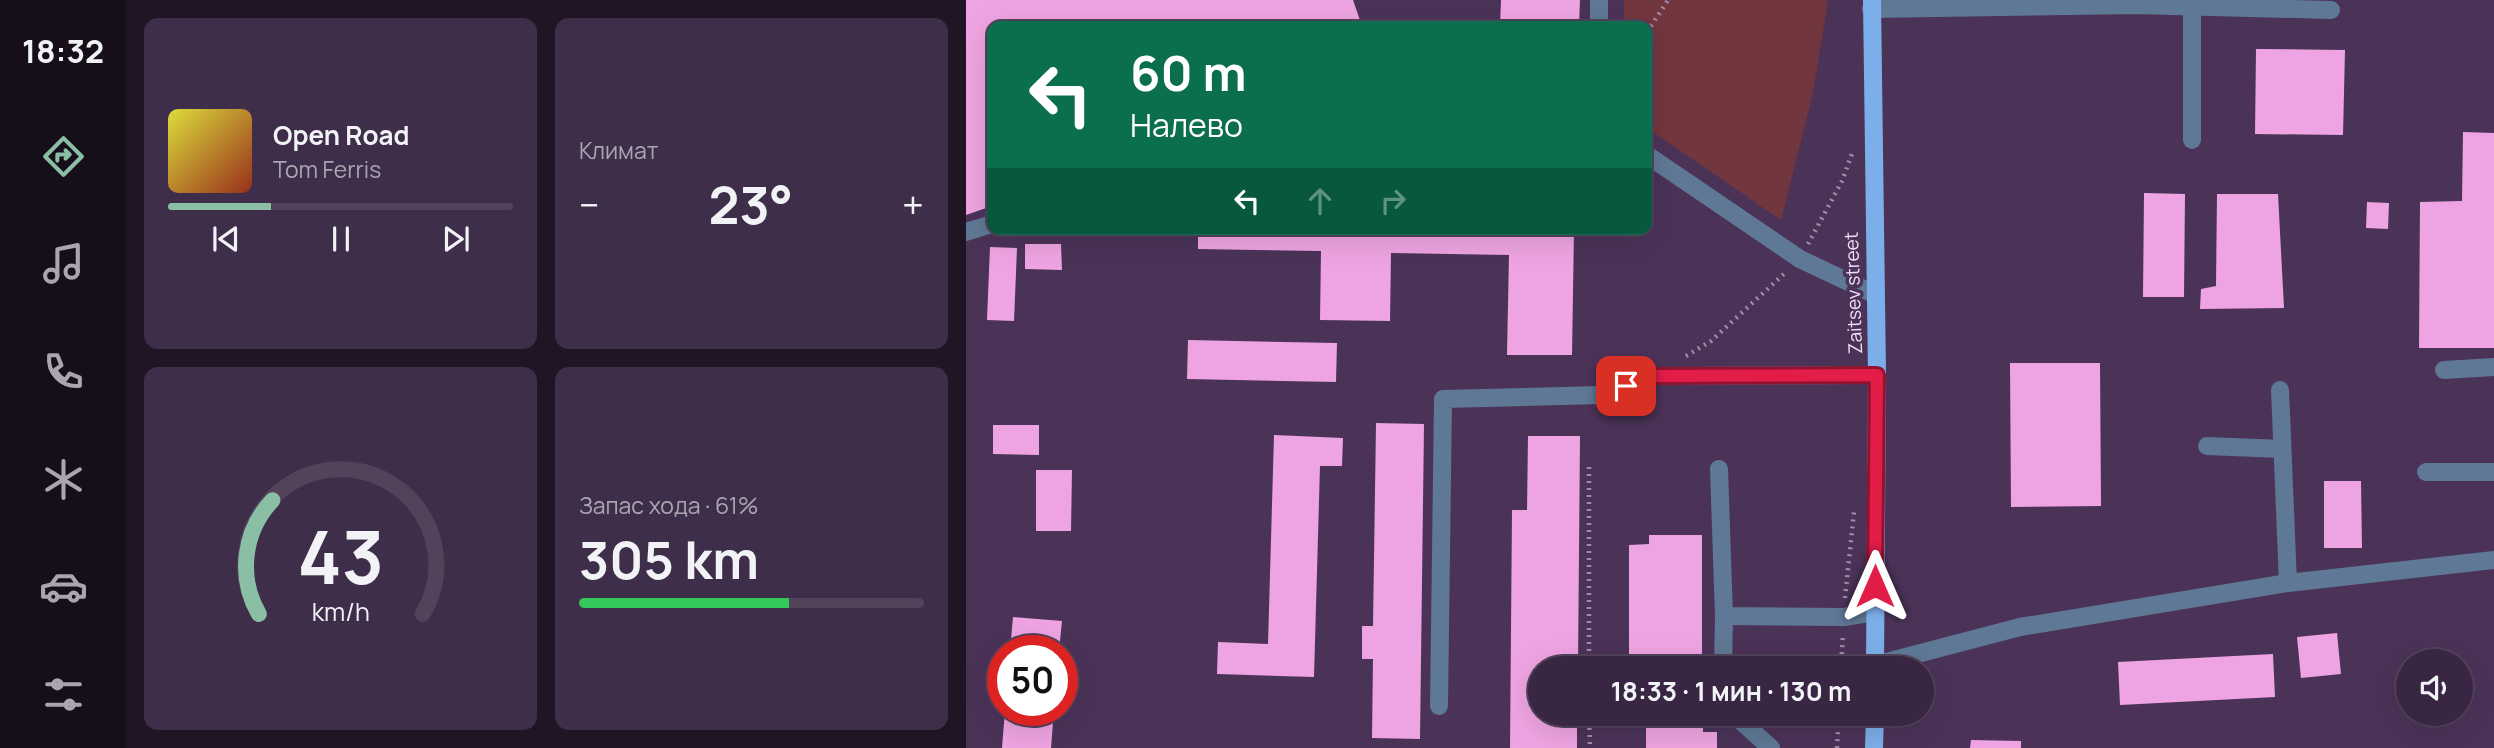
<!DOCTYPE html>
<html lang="ru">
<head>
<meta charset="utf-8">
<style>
  :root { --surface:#382642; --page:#3f2e49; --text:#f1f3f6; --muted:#aba5b2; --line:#52435b; --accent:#8abfa5 }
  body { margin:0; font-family:Manrope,sans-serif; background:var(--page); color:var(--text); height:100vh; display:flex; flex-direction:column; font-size:26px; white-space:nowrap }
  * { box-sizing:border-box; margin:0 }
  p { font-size:23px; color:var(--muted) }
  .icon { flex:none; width:38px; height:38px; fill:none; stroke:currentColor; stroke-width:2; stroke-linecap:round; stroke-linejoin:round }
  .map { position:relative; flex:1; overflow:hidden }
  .side { display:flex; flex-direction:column; gap:18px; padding:18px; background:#1f1524; width:840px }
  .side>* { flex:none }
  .hud { position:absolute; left:21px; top:21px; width:665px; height:214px; border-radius:14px; box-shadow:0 7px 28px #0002,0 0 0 2px var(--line); background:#0b6e4f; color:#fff; overflow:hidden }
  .tools { position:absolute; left:1430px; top:649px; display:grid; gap:14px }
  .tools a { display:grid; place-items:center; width:77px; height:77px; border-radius:50%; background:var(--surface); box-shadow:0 7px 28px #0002,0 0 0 2px var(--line); font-size:35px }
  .speed { position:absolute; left:21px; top:635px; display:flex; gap:14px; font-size:35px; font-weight:700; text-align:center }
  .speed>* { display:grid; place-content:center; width:91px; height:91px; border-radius:50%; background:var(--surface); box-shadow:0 7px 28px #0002,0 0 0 2px var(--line); line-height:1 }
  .speed .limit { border:10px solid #d22; background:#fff; color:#111 }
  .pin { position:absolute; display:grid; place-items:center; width:60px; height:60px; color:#fff; margin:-30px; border-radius:14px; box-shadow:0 4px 10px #0006 }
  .me { position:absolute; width:77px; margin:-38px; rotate:0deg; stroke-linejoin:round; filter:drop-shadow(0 0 5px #0008) }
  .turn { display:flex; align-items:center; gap:24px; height:147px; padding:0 28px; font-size:32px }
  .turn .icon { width:91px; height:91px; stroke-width:2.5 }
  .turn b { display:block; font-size:49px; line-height:60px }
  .lanes { display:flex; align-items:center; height:66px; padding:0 28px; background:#0003; justify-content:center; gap:35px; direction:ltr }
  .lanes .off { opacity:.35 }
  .big { font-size:52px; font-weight:700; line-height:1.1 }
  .side .card { flex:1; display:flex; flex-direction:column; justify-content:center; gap:10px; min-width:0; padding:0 24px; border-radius:14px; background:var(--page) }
  .side .dial { align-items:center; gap:0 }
  .dial svg { height:182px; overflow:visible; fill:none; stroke:var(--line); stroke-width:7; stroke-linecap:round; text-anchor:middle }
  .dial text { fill:var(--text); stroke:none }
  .song { display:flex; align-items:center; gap:21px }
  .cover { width:84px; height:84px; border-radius:10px; background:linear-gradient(135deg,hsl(60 70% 55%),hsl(10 70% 35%)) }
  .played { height:7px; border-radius:4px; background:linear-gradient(90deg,var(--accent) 30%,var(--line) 30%) }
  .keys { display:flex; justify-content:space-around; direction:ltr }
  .heat { display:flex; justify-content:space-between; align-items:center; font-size:38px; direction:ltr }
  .charge { height:10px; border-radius:5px; background:linear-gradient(90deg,#34c759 61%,var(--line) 0) }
  .side .tiles { flex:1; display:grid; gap:18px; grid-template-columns:repeat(2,1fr) }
  .trip { position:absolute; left:562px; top:656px; width:406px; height:70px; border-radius:35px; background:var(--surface); box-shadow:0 7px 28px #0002,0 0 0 2px var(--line); font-weight:700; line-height:70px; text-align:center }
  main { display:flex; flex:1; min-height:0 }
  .tab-bar { display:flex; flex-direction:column; width:126px; justify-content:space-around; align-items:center; background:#160f1a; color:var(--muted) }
  .tab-bar .icon { width:49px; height:49px }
  .tab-bar .on { color:var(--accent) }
  .tab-bar b { font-size:32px; color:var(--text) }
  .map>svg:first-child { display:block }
  .green { fill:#72363e }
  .building { fill:#eea4e2 }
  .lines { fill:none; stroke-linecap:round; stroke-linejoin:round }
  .path { stroke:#a08dab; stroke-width:4.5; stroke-dasharray:2 5; stroke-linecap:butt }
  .minor { stroke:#5f7895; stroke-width:18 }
  .major { stroke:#7cafe9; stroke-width:18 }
  .route-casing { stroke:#92132f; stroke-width:18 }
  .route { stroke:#e11d48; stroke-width:12 }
  .labels { text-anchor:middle; stroke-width:7; stroke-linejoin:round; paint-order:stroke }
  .street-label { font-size:19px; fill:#eddff6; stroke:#4b3358 }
</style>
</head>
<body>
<main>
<nav class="tab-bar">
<b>18:32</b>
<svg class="icon on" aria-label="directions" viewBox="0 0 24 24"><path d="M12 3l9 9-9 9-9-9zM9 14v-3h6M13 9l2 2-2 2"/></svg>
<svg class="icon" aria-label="music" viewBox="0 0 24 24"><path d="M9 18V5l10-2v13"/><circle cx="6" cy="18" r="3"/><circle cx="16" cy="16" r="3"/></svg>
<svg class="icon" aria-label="phone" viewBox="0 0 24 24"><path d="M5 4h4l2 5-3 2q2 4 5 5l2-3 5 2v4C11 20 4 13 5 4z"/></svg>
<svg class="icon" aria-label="climate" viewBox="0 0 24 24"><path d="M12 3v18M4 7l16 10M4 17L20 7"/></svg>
<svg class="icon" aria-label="car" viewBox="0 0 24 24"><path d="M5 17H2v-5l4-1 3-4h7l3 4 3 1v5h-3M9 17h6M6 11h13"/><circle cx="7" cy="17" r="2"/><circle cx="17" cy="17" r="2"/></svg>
<svg class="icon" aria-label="filters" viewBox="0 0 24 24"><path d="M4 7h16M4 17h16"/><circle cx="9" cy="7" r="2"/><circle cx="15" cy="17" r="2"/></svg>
</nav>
<section class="side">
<div class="tiles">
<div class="card">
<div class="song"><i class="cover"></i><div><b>Open Road</b><p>Tom Ferris</p></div></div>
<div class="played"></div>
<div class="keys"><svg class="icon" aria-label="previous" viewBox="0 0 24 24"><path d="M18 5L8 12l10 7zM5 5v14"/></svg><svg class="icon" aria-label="pause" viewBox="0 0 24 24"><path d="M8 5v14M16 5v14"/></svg><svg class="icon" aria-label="next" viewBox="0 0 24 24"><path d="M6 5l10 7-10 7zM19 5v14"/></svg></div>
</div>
<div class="card"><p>Климат</p>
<div class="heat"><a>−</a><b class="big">23°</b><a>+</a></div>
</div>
<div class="card dial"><svg viewBox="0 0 100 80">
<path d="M14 69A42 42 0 1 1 86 69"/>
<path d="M14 69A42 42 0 0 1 20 19" stroke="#8abfa5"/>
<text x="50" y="56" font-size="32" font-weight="700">43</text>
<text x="50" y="72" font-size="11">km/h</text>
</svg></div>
<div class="card"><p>Запас хода · 61%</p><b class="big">305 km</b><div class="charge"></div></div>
</div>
</section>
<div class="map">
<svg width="1528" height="748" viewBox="0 0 1528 748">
  <rect width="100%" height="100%" fill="#4b3358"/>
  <path class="green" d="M658,0H862L847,93L815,220L681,128V26H658Z"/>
  <g class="building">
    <path d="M0,0H387L396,26H26V206L0,215Z"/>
    <path d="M535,0H614L613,26H534Z"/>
    <path d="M1290,49L1379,50L1377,135L1289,134Z"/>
    <path d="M1497,132L1528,133V348H1453L1454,202L1496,201Z"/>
    <path d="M1178,193L1219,194L1218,297H1177Z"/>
    <path d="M1251,194H1312L1318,308L1234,309L1235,289L1250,286Z"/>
    <path d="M1401,202L1423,203L1422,229L1400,228Z"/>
    <path d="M232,229H608L606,355H541L543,255L425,253L424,321L354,320L355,251L232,249Z"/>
    <path d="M59,244H95L96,270L59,269Z"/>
    <path d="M24,247L51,248L48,321L21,320Z"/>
    <path d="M222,340L371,343L370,382L221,379Z"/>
    <path d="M1044,363H1134L1135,506L1045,507Z"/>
    <path d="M410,423L458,424L454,739L406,738L407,659H396V626H407Z"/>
    <path d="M27,425H73V455L27,454Z"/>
    <path d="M308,435L377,438L376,466H354L348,677L251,674L252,642L302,644Z"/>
    <path d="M562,436H614L612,668H574V714H611V748H544L546,510H561Z"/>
    <path d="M70,470H106L105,531H70Z"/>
    <path d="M1358,481H1395L1396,548H1358Z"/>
    <path d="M683,535H736V668H663V545L683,544Z"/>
    <path d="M47,617L96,621L93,651H44Z"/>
    <path d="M1371,633L1375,674L1335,678L1331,637Z"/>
    <path d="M1307,654L1309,697L1154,705L1152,662Z"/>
    <path d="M39,710H88L85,748H36Z"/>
    <path d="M663,714H737V732H751V748H680V721H663Z"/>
    <path d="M1005,740L1055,741V748H1004Z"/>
  </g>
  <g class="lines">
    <g class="path">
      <path d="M681,32L702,0"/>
      <path d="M842,244L876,181L887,151"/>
      <path d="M720,356L745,341L820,272"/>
      <path d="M623,467V668"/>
      <path d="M879,598L888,512"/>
      <path d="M875,668L877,634"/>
      <path d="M623,714L624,748"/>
      <path d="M871,748L873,714"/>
    </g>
    <g class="minor">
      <path d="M1226,8V140"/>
      <path d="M905,9L1169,5L1365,10"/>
      <path d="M633,26V0"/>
      <path d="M681,155L834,259L908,294"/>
      <path d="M0,232L26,224"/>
      <path d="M1478,370L1528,367"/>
      <path d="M1314,390L1322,583"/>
      <path d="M1241,446L1316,449"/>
      <path d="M753,469L758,616L878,617L909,612"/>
      <path d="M1460,472H1528"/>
      <path d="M909,665L1054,627L1322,583L1528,560"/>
      <path d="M757,668L758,616"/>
      <path d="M473,706L477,399L634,395L686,376L911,375"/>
      <path d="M767,714L805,748"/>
    </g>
    <g class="major">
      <path d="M906,0L911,375L909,668"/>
      <path d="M908,748L909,714"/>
    </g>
  </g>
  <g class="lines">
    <g class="route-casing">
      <path id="route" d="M660,386L686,376L911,375L909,586"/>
    </g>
    <use href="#route" class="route"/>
  </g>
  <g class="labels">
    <g class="street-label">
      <text transform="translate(887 293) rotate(-92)" y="7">Zaitsev street</text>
    </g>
  </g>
</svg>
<div class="tools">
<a><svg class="icon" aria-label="sound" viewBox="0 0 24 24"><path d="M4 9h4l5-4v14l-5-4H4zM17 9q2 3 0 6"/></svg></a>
</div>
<div class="speed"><div class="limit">50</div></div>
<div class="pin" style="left:660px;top:386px;background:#d93025"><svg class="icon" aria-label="arrive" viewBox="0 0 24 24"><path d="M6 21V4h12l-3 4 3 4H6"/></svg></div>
<svg class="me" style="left:909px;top:586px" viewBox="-20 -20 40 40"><path d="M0-17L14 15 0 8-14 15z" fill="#e11d48" stroke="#fff" stroke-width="4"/></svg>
<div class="trip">18:33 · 1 мин · 130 m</div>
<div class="hud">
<div class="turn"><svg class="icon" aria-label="left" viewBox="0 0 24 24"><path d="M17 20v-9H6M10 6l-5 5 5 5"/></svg><div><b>60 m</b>Налево</div></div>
<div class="lanes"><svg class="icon" aria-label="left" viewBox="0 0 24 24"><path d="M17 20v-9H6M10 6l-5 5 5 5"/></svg><svg class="icon off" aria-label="ahead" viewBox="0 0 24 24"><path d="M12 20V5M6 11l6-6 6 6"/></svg><svg class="icon off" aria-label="right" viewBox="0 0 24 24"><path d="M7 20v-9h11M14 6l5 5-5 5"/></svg></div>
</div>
</div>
</main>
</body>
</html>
